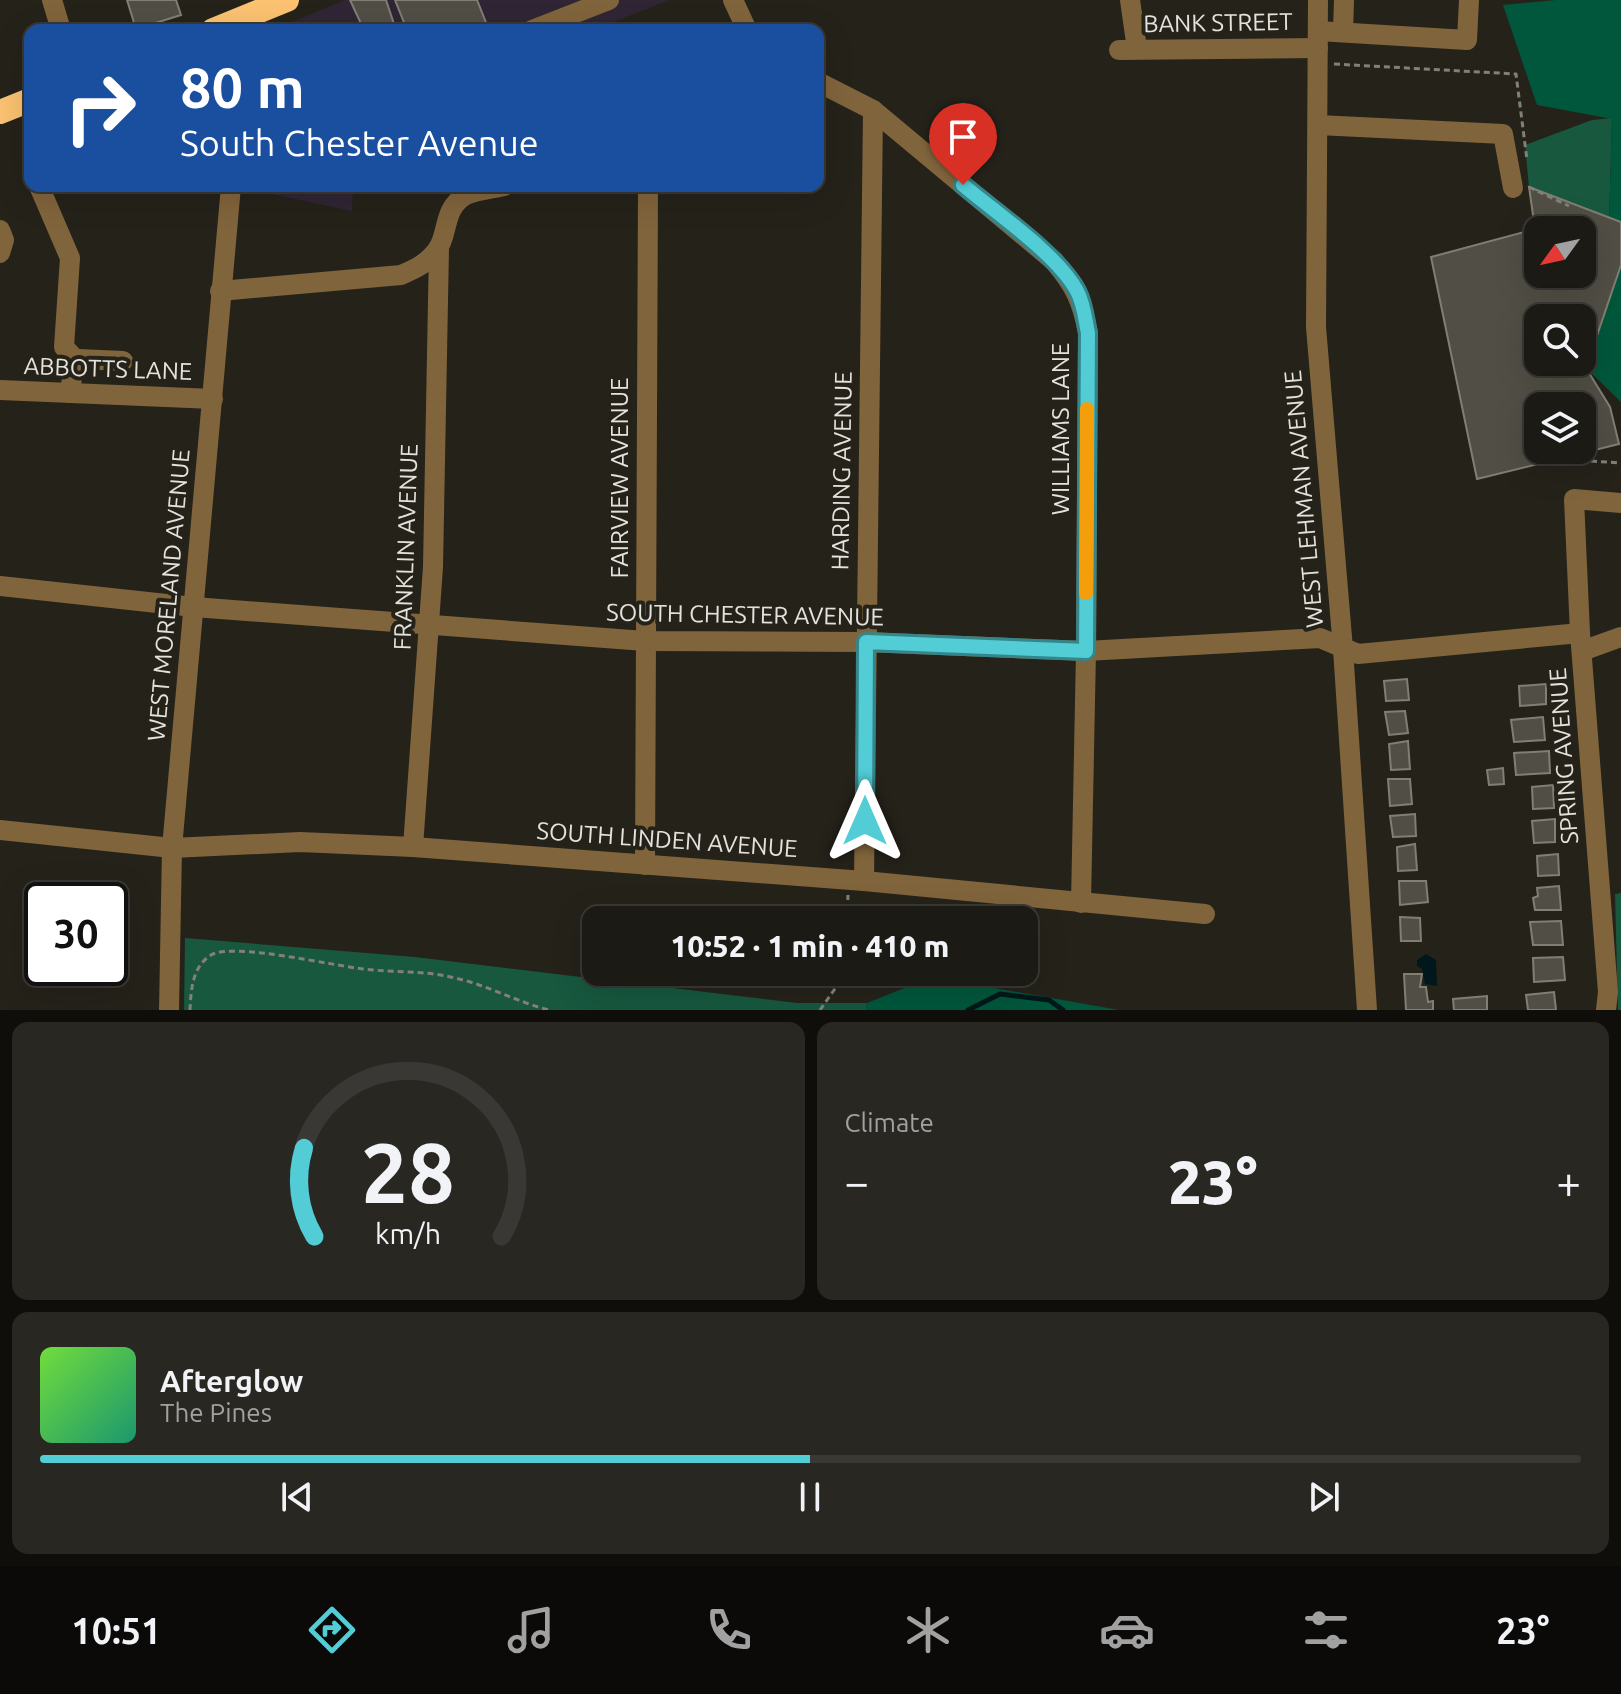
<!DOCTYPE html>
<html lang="en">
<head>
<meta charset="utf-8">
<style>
  :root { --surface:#1c1a14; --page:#292722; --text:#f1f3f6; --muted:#a0a1a0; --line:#3a3834; --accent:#52ccd5 }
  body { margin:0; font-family:Ubuntu,sans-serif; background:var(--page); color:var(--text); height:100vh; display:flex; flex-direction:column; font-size:30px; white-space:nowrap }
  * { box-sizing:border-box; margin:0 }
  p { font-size:26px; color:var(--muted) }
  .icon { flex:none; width:44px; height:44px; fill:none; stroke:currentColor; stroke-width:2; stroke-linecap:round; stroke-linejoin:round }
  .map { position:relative; height:1010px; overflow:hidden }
  .sheet { display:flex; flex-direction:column; gap:12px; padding:12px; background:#0f0e0b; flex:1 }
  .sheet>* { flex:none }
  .banner { position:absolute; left:24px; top:24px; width:800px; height:168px; border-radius:16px; box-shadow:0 8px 32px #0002,0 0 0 2px var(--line); background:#1a4fa0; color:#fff; overflow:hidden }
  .needle { width:52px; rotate:237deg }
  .tools { position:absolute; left:1524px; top:216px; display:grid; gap:16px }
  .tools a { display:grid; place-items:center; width:72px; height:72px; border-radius:16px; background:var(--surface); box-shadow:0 8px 32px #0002,0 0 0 2px var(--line); font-size:40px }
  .speed { position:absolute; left:24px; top:882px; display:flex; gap:16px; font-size:40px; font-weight:700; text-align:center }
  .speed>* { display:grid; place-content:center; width:104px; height:104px; border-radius:50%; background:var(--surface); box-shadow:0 8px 32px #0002,0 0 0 2px var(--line); line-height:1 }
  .speed .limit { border:4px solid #111; border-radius:12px; background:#fff; color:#111 }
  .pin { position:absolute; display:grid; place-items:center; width:68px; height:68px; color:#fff; margin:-82px -34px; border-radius:50% 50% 50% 0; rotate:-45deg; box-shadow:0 0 8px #0007 }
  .pin .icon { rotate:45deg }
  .me { position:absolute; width:88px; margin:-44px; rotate:0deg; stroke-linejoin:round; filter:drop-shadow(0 0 6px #0008) }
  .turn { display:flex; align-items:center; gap:28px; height:168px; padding:0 24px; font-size:36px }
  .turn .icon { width:104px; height:104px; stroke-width:2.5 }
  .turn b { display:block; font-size:56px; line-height:68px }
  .big { font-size:60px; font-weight:800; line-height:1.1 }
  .sheet .tile { flex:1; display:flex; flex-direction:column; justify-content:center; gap:12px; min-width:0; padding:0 28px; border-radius:16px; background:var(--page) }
  .sheet .dial { align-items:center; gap:0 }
  .dial svg { height:208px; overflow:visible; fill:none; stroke:var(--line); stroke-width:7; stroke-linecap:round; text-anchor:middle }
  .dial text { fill:var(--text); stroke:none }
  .song { display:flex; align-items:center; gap:24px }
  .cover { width:96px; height:96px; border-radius:12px; background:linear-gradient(135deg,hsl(100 70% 55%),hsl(160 70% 35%)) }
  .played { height:8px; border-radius:4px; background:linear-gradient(90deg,var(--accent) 50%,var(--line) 50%) }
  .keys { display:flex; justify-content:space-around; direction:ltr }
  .heat { display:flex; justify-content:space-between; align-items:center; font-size:44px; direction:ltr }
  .sheet .tiles { flex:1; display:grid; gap:12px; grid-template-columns:1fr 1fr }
  .tile:last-child { grid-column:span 2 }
  .trip { position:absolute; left:582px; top:906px; width:456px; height:80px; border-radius:16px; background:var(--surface); box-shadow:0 8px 32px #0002,0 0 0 2px var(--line); font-weight:800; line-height:80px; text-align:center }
  .tabs { display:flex; height:128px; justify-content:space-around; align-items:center; background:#0b0a08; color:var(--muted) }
  .tabs .icon { width:56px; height:56px }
  .tabs .selected { color:var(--accent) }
  .tabs b { font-size:36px; color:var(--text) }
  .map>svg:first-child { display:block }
  .commercial { fill:#302534 }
  .green { fill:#17583f }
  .forest { fill:#00573b }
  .water { fill:#00181b }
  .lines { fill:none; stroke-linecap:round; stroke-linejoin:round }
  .stream { stroke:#00181b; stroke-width:5 }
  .building { fill:#514e45; stroke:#817e74; stroke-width:2; fill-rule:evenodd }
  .path { stroke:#828079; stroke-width:3; stroke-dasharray:6 4; stroke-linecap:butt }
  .minor { stroke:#80643c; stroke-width:20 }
  .highway { stroke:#fac271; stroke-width:24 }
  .route-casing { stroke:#35858a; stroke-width:20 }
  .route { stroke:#52ccd5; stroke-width:14 }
  .slow { stroke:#f59e0b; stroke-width:14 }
  .labels { text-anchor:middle; stroke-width:8; stroke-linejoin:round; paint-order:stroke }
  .street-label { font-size:24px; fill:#e4e2dc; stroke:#25221a }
</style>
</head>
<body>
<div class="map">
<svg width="1621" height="1010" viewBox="0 0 1621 1010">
  <rect width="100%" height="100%" fill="#25221a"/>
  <g class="commercial">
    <path d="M345,0H669L594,30H273Z"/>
    <path d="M235,186H353L352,211L244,188Z"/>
  </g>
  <g class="green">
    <path d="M1612,118L1609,222L1529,187L1525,145L1592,120Z"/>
    <path d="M1621,893V1010H1618L1615,894Z"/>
    <path d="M185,938L415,957L797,1003H867L866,1010H184Z"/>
  </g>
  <g class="forest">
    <path d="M1556,0H1621V224L1609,222L1612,119L1537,105L1503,5Z"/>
    <path d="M1621,265V402L1586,368Z"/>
    <path d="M932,977L1119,1010H866L867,1003Z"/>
  </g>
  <path class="water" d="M1426,954L1436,960L1437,986L1425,984L1422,969L1417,966V960Z"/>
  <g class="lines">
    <path class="stream" d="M968,1010L1000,994L1049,1000L1063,1010"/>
  </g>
  <g class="building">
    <path d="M127,0H176L181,15L136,29Z"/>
    <path d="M350,0H386L396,30H364Z"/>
    <path d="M395,0H477L489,30H407Z"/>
    <path d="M1529,187L1621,222V265L1586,368L1610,407L1619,444L1477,479L1431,257L1535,229ZM1538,230H1582V274H1538ZM1538,318H1582V362H1538ZM1538,406H1582V450H1538Z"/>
    <path d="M1407,679L1409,700L1386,701L1384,681Z"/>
    <path d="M1546,684V704L1520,706L1519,686Z"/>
    <path d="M1405,711L1408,733L1389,735L1385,712Z"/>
    <path d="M1543,717L1545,740L1514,742L1511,720Z"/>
    <path d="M1408,741L1410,769L1391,770L1389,744Z"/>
    <path d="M1549,751L1550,773L1516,775L1514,753Z"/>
    <path d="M1503,768L1504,784L1489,785L1487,770Z"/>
    <path d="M1388,779H1410L1412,804L1390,806Z"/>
    <path d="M1553,785L1554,808L1533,809L1532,787Z"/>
    <path d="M1415,814L1416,836L1393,837L1390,816Z"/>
    <path d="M1555,819V842L1534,843L1532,821Z"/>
    <path d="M1415,844L1417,870L1398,871L1397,847Z"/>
    <path d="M1558,854L1559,875L1538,876L1537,856Z"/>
    <path d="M1399,881H1426L1428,902L1400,905Z"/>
    <path d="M1559,886L1561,910H1535L1533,898L1538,896L1537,888Z"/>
    <path d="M1400,917L1420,918L1421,941H1401Z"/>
    <path d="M1561,921L1563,945H1533L1530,922Z"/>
    <path d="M1563,957L1565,980L1534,982L1533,958Z"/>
    <path d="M1404,974H1422L1420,987H1426L1428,1002L1433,1001V1010H1406Z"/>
    <path d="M1554,992L1556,1010H1528L1526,995Z"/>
    <path d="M1487,996V1010H1454L1453,999Z"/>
  </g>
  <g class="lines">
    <g class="path">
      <path d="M1334,64L1516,74L1527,160"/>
      <path d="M1529,187L1569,206"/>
      <path d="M1591,461L1621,463"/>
      <path d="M847,920L848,895"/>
      <path d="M190,1010C191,990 192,967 211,955C233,942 334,966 364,969C395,973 425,970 455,978C487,985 517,1002 549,1010"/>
      <path d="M820,1010L844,976V972"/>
    </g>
    <g class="minor">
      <path d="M52,0L61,30"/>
      <path d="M733,0L747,30"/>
      <path d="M1130,0L1137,49"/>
      <path d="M1318,0L1316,327L1343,649L1367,1010"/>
      <path d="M532,30L609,0"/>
      <path d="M1318,31L1467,40L1469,0"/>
      <path d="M1343,32L1344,0"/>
      <path d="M1119,50L1318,48"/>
      <path d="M818,82L873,110L1054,261C1075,286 1082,301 1088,333L1086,651L1081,903"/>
      <path d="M1318,125L1503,134L1513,188"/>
      <path d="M39,186L70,258L64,347L76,360"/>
      <path d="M0,230L4,240L0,253"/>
      <path d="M220,291L401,275C415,269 428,263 437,250C449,235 442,208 466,195C477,190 492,189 504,186"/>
      <path d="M0,390L213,399"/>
      <path d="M70,393L74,362L78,359L123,361"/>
      <path d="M0,586L194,607L645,641L866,642L1086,651L1320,638L1358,654L1580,633"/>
      <path d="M1582,651L1621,637"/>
      <path d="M0,830L172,848L300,842L413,847L864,881L1205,914"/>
      <path d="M413,847L433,567L439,248"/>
      <path d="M645,865L648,186"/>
      <path d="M864,881L873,110"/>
      <path d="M169,1010L172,848L231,186"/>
      <path d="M1606,1010L1608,992L1580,633L1574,499L1621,503"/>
    </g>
    <g class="highway">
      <path d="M213,30L287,0"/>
      <path d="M0,112L30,100"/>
    </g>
  </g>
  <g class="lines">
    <g class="route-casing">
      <path id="route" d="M865,821L866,642L1086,651L1088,333C1085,319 1084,304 1077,291C1057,254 996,213 963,185"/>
    </g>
    <use href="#route" class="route"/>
    <path class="slow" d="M1086,593L1087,409"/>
  </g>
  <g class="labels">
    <g class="street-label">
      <text transform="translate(1218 23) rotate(-1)" y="8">BANK STREET</text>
      <text transform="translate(108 369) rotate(2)" y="8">ABBOTTS LANE</text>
      <text transform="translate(1061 429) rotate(-90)" y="8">WILLIAMS LANE</text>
      <text transform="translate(842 471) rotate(-89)" y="8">HARDING AVENUE</text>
      <text transform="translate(620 478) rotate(-90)" y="8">FAIRVIEW AVENUE</text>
      <text transform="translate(1304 499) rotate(-95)" y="8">WEST LEHMAN AVENUE</text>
      <text transform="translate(406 547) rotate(-88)" y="8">FRANKLIN AVENUE</text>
      <text transform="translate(169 595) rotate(-85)" y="8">WEST MORELAND AVENUE</text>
      <text transform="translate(745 615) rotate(1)" y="8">SOUTH CHESTER AVENUE</text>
      <text transform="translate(1564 756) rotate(-94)" y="8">SPRING AVENUE</text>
      <text transform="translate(667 840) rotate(4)" y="8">SOUTH LINDEN AVENUE</text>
    </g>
  </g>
</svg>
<div class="tools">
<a><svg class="needle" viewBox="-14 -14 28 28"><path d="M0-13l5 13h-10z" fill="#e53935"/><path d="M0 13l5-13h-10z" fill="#a0a1a0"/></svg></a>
<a><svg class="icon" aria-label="search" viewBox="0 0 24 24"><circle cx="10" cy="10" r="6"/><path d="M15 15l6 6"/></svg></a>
<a><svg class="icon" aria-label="layers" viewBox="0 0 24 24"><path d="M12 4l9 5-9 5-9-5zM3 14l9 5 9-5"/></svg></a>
</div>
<div class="speed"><div class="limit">30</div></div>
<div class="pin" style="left:963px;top:185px;background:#d93025"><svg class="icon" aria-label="arrive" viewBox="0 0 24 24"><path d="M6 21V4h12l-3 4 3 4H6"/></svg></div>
<svg class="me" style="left:865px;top:821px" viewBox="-20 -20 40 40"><path d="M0-17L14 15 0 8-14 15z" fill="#52ccd5" stroke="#fff" stroke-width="4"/></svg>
<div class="trip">10:52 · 1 min · 410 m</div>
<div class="banner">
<div class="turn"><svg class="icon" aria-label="right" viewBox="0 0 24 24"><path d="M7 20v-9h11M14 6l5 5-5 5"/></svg><div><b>80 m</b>South Chester Avenue</div></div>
</div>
</div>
<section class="sheet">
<div class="tiles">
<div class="tile dial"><svg viewBox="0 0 100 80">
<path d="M14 69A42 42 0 1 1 86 69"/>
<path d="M14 69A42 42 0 0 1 10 35" stroke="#52ccd5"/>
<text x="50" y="56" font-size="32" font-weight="700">28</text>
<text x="50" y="72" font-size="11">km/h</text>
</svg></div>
<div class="tile"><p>Climate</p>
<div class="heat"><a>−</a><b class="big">23°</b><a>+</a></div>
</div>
<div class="tile">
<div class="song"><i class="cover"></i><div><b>Afterglow</b><p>The Pines</p></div></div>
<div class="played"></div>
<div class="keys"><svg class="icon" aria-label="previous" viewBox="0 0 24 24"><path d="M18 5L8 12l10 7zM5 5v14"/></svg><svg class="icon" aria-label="pause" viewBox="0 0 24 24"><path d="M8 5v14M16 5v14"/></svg><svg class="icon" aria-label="next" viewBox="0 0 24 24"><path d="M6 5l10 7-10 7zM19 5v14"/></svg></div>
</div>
</div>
</section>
<nav class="tabs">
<b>10:51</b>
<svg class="icon selected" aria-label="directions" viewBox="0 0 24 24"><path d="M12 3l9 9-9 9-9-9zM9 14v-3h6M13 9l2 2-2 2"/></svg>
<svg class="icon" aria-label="music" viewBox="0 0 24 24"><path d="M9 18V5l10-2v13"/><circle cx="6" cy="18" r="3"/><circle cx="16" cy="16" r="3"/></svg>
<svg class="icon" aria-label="phone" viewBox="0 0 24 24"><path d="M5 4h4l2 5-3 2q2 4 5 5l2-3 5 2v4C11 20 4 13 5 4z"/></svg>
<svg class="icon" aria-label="climate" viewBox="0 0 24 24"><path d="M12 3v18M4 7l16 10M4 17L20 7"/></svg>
<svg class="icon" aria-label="car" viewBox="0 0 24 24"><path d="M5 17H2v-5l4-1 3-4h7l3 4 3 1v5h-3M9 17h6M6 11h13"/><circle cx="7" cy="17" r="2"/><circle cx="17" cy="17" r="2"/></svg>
<svg class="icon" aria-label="filters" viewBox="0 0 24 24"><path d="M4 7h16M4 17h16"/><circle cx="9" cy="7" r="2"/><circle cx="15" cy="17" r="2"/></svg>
<b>23°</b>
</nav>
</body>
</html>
